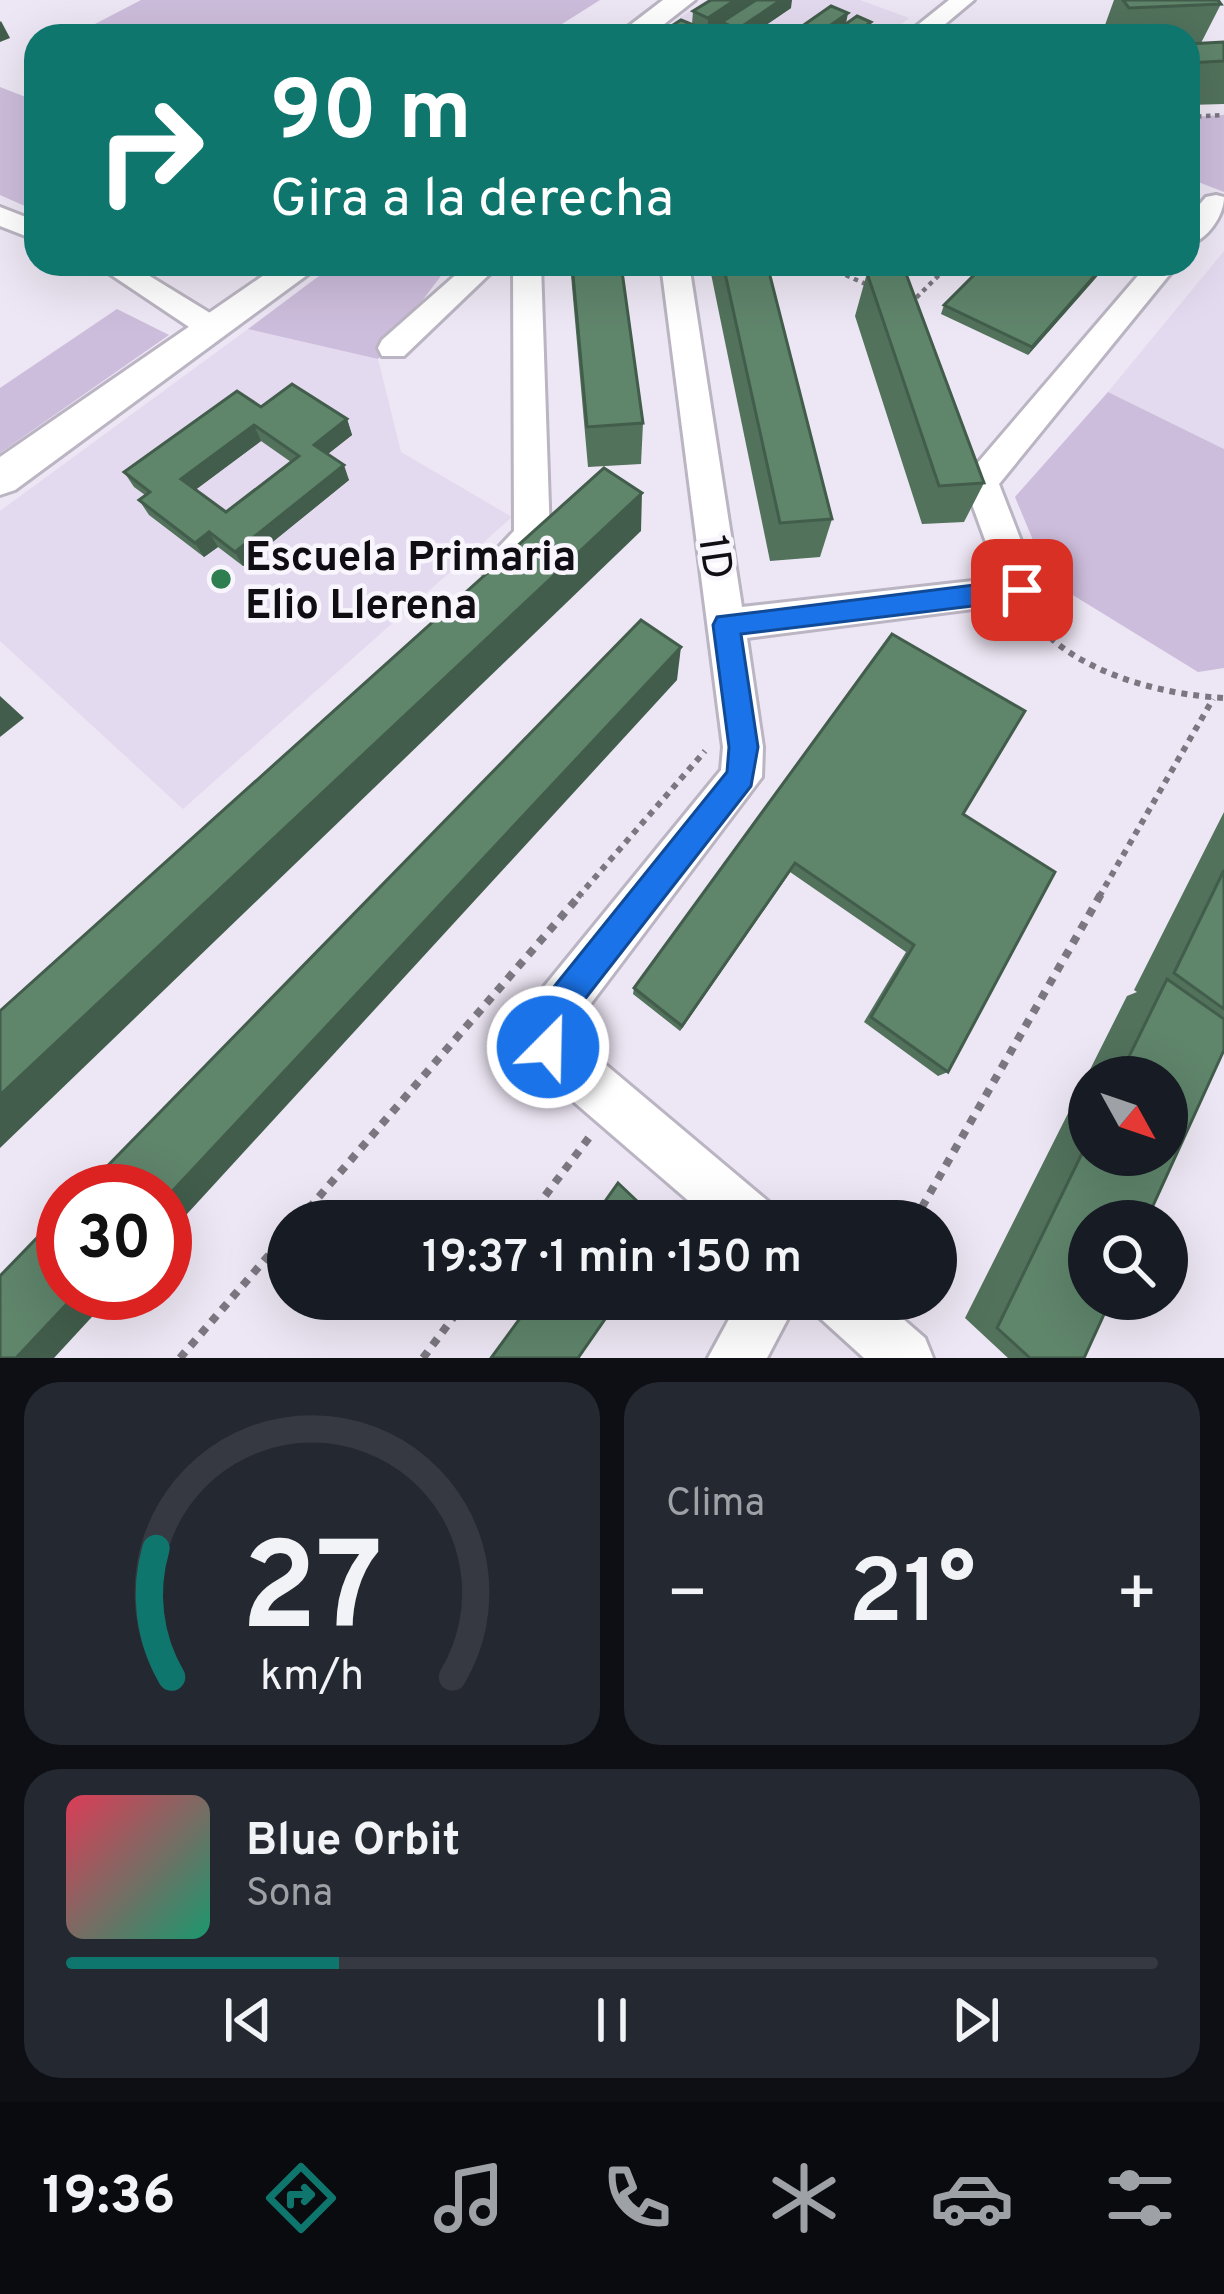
<!DOCTYPE html>
<html lang="es">
<head>
<meta charset="utf-8">
<style>
  :root { --surface:#171b24; --page:#242831; --text:#f1f3f6; --muted:#9ea1a6; --line:#363941; --accent:#0f766e }
  body { margin:0; font-family:Overpass,sans-serif; background:var(--page); color:var(--text); height:100vh; display:flex; flex-direction:column; font-size:45px; white-space:nowrap }
  * { box-sizing:border-box; margin:0 }
  p { font-size:39px; color:var(--muted) }
  .icon { flex:none; width:66px; height:66px; fill:none; stroke:currentColor; stroke-width:2; stroke-linecap:round; stroke-linejoin:round }
  .map { position:relative; height:1358px; overflow:hidden }
  .side { display:flex; flex-direction:column; gap:24px; padding:24px; background:#0d0f14; flex:1 }
  .side>* { flex:none }
  .guide { position:absolute; left:24px; top:24px; width:1176px; height:252px; border-radius:36px; box-shadow:0 12px 48px #0002; background:#0f766e; color:#fff; overflow:hidden }
  .needle { width:78px; rotate:130deg }
  .fabs { position:absolute; left:1068px; top:1056px; display:grid; gap:24px }
  .fabs a { display:grid; place-items:center; width:120px; height:120px; border-radius:50%; background:var(--surface); box-shadow:0 12px 48px #0002; font-size:60px }
  .speed { position:absolute; left:36px; top:1164px; display:flex; gap:24px; font-size:60px; font-weight:700; text-align:center }
  .speed>* { display:grid; place-content:center; width:156px; height:156px; border-radius:50%; background:var(--surface); box-shadow:0 12px 48px #0002; line-height:1 }
  .speed .limit { border:18px solid #d22; background:#fff; color:#111 }
  .pin { position:absolute; display:grid; place-items:center; width:102px; height:102px; color:#fff; margin:-51px; border-radius:24px; box-shadow:0 6px 18px #0006 }
  .me { position:absolute; width:132px; margin:-66px; rotate:23deg; stroke-linejoin:round; filter:drop-shadow(0 0 9px #0008) }
  .turn { display:flex; align-items:center; gap:42px; height:252px; padding:0 48px; font-size:54px }
  .turn .icon { width:156px; height:156px; stroke-width:2.5 }
  .turn b { display:block; font-size:84px; line-height:102px }
  .big { font-size:90px; font-weight:600; line-height:1.1 }
  .side .widget { flex:1; display:flex; flex-direction:column; justify-content:center; gap:18px; min-width:0; padding:0 42px; border-radius:36px; background:var(--page) }
  .side .dial { align-items:center; gap:0 }
  .dial svg { height:312px; overflow:visible; fill:none; stroke:var(--line); stroke-width:7; stroke-linecap:round; text-anchor:middle }
  .dial text { fill:var(--text); stroke:none }
  .song { display:flex; align-items:center; gap:36px }
  .cover { width:144px; height:144px; border-radius:18px; background:linear-gradient(135deg,hsl(350 70% 55%),hsl(160 70% 35%)) }
  .played { height:12px; border-radius:6px; background:linear-gradient(90deg,var(--accent) 25%,var(--line) 25%) }
  .keys { display:flex; justify-content:space-around; direction:ltr }
  .heat { display:flex; justify-content:space-between; align-items:center; font-size:66px; direction:ltr }
  .side .tiles { flex:1; display:grid; gap:24px; grid-template-columns:1fr 1fr }
  .widget:last-child { grid-column:span 2 }
  .trip { position:absolute; left:267px; top:1200px; width:690px; height:120px; border-radius:60px; background:var(--surface); box-shadow:0 12px 48px #0002; font-weight:600; line-height:120px; text-align:center }
  .tabs { display:flex; height:192px; justify-content:space-around; align-items:center; background:#090b0e; color:var(--muted) }
  .tabs .icon { width:84px; height:84px }
  .tabs .current { color:var(--accent) }
  .tabs b { font-size:54px; color:var(--text) }
  .map>svg:first-child { display:block }
  .built { fill:#e4daef }
  .green { fill:#cdbddc }
  .lines { fill:none; stroke-linecap:round; stroke-linejoin:round }
  .minor-casing { stroke:#bbb4c2; stroke-width:6 }
  .major-casing { stroke:#bbb4c2; stroke-width:6 }
  .path-far2 { stroke:#7b7780; stroke-width:4.5; stroke-dasharray:4.5 4.5; stroke-linecap:butt }
  .path-far1 { stroke:#7b7780; stroke-width:6; stroke-dasharray:6 6; stroke-linecap:butt }
  .path { stroke:#7b7780; stroke-width:8; stroke-dasharray:8 8; stroke-linecap:butt }
  .minor { fill:#fff; fill-rule:evenodd }
  .major { fill:#fff; fill-rule:evenodd }
  .wall { fill:#52725c; fill-rule:evenodd }
  .shaded-wall { fill:#425d4b }
  .building { fill:#5f856b; stroke:#425d4b; stroke-width:3; fill-rule:evenodd }
  .route { fill:#1a73e8; stroke:#114b97; stroke-width:3 }
  .poi-dot { fill:#2e7e4f; stroke:#f9f5fd; stroke-width:4.5 }
  .labels { text-anchor:middle; stroke-width:9; stroke-linejoin:round; paint-order:stroke }
  .poi-label { font-size:42px; font-weight:bold; fill:#100e13; stroke:#f9f5fd; text-anchor:start }
  .street-label { font-size:42px; fill:#100e13; stroke:#f9f5fd }
</style>
</head>
<body>
<div class="map">
<svg width="1224" height="1358" viewBox="0 0 1224 1358">
  <rect width="100%" height="100%" fill="#ede6f4"/>
  <g class="built">
    <path d="M706,0H860L909,18L886,36H654Z"/>
    <path d="M1224,251V449L1108,392Z"/>
    <path d="M248,329L378,359L401,452L512,517L183,809L0,641V511Z"/>
  </g>
  <g class="green">
    <path d="M141,0H600L543,36H72Z"/>
    <path d="M0,87L36,101V211L0,195Z"/>
    <path d="M1224,115V192L1188,178V117Z"/>
    <path d="M335,264H450L378,359L248,329Z"/>
    <path d="M117,309L169,335L0,453V388Z"/>
    <path d="M1108,392L1224,449V668L1198,672L1050,581L1015,497Z"/>
  </g>
  <g class="lines">
    <g class="minor-casing">
      <g id="minor">
        <path d="M949,0H974L931,36H904Z"/>
        <path d="M1216,195L1224,197C1224,216 1207,240 1188,245V218L1206,197Z"/>
        <path d="M0,207L36,221V240L0,226Z"/>
        <path d="M95,264H130L223,321L227,328L212,338L201,335Z"/>
        <path d="M468,264H500L404,356H382L378,348L382,340Z"/>
        <path d="M513,264H541L550,536C538,558 511,586 485,577L480,567L514,531Z"/>
        <path d="M661,264H689L742,607L999,578L964,482L969,473L1148,264H1178L999,484L1040,590L1035,601L747,638L763,747L762,777L580,1018L574,1038L770,1203L778,1221H712L530,1064L523,1047L543,988L721,770L723,747Z"/>
        <path d="M740,1299H798L767,1358H708Z"/>
        <path d="M812,1299H880L925,1338L933,1358H864L820,1318Z"/>
      </g>
    </g>
    <g class="major-casing">
      <g id="major">
        <path d="M663,0H695L649,36H616Z"/>
        <path d="M280,264H322L15,490L0,495V457Z"/>
      </g>
    </g>
    <g class="path-far2">
      <path d="M1188,117L1224,115"/>
      <path d="M821,264L868,285"/>
      <path d="M910,304L950,264"/>
    </g>
    <g class="path-far1">
      <path d="M1034,620C1073,672 1162,695 1224,698"/>
      <path d="M578,897L705,751"/>
      <path d="M1099,897L1213,699"/>
    </g>
    <g class="path">
      <path d="M298,1221L581,894"/>
      <path d="M526,1221L591,1135"/>
      <path d="M914,1221L1101,894"/>
      <path d="M180,1358L288,1233"/>
      <path d="M423,1358L467,1299"/>
    </g>
    <use href="#minor" class="minor"/>
    <use href="#major" class="major"/>
  </g>
  <g class="wall">
    <path d="M1114,0H1218L1221,4L1201,43L1224,42V104L1188,105V36H1101Z"/>
    <path d="M791,8L750,36H720L722,25L705,34L695,30V36H656L692,24L693,11Z"/>
    <path d="M570,264H621L643,423L641,464L588,467Z"/>
    <path d="M709,264H767L832,519L820,557L770,561Z"/>
    <path d="M849,264H878L868,273L984,483L964,522L922,524L855,316L867,273Z"/>
    <path d="M985,264H1108L1028,355L941,314L944,305Z"/>
    <path d="M261,407L347,419L352,435L328,454L349,480L243,566L218,547L204,557L149,515L139,500L145,495L134,487L124,472ZM261,441L291,462L226,512L196,489Z"/>
    <path d="M892,634L963,814L948,1072L938,1076L864,1022L906,952L790,872L680,1031L633,994L634,988Z"/>
    <path d="M1224,812V1050L1084,1358H1008L965,1318L1127,996L1137,992L1134,990ZM1089,1077H1167L1089,1155Z"/>
  </g>
  <g class="shaded-wall">
    <path d="M735,0H759L707,34L708,18Z"/>
    <path d="M781,0H792L791,8L750,36H737L738,29Z"/>
    <path d="M848,13L845,29L835,36H815Z"/>
    <path d="M1,21L10,38L0,42V22Z"/>
    <path d="M871,22L868,36H852Z"/>
    <path d="M696,26L695,36H680Z"/>
    <path d="M1105,264H1108L1028,355L1032,347Z"/>
    <path d="M347,419L352,435L320,460L314,445Z"/>
    <path d="M254,425L261,441L190,494L181,479Z"/>
    <path d="M344,465L349,480L243,566L235,552Z"/>
    <path d="M642,493L641,531L0,1148V1095Z"/>
    <path d="M209,532L218,547L204,557L195,543Z"/>
    <path d="M681,647L677,680L165,1238V1199Z"/>
    <path d="M0,696L24,718L0,737Z"/>
    <path d="M795,863L790,872L680,1031L682,1026Z"/>
    <path d="M77,1293H114L54,1358H16Z"/>
  </g>
  <g class="building">
    <path d="M711,0H735L708,18L693,11Z"/>
    <path d="M756,0H781L738,29L722,22Z"/>
    <path d="M1123,0H1218L1221,4L1129,8Z"/>
    <path d="M831,6L848,13L815,36H788Z"/>
    <path d="M857,16L871,22L852,36H829Z"/>
    <path d="M681,20L696,26L680,36H656Z"/>
    <path d="M1224,42V61L1188,63V44Z"/>
    <path d="M572,264H621L643,423L587,427Z"/>
    <path d="M723,264H767L832,519L780,523Z"/>
    <path d="M985,264H1105L1032,347L944,305Z"/>
    <path d="M905,271L984,483L939,486L867,273Z"/>
    <path d="M292,384L347,419L314,445L344,465L235,552L209,532L195,543L139,500L150,492L124,472L237,391L261,407ZM254,425L299,456L226,512L181,479Z"/>
    <path d="M604,468L642,493L0,1095V1011Z"/>
    <path d="M641,620L681,647L165,1199V1191H83Z"/>
    <path d="M892,634L1025,711L963,814L1055,872L948,1072L871,1017L914,945L795,863L682,1026L634,988Z"/>
    <path d="M1224,870V1009L1174,973Z"/>
    <path d="M1167,979L1224,1019V1050L1146,1221H1089V1299H1111L1084,1358H1030L997,1328L1089,1139V1155H1167V1077H1119Z"/>
    <path d="M618,1183L658,1221H591Z"/>
    <path d="M63,1211V1293H77L16,1358H0V1276Z"/>
    <path d="M534,1299H619L578,1358H491Z"/>
  </g>
  <path class="route" d="M1022,579L1035,590L1022,600L741,634L758,747L751,786L574,1013L559,1059L548,1064L536,1059L531,1047L549,993L727,772L729,747L713,625L717,617Z"/>
  <circle class="poi-dot" cx="221" cy="579" r="12"/>
  <g class="labels">
    <g class="poi-label">
      <text x="245" y="570">Escuela Primaria<tspan x="245" dy="48">Elio Llerena</tspan></text>
    </g>
    <g class="street-label">
      <text transform="translate(717 557) rotate(82)" y="15">1D</text>
    </g>
  </g>
</svg>
<div class="fabs">
<a><svg class="needle" viewBox="-14 -14 28 28"><path d="M0-13l5 13h-10z" fill="#e53935"/><path d="M0 13l5-13h-10z" fill="#9ea1a6"/></svg></a>
<a><svg class="icon" aria-label="search" viewBox="0 0 24 24"><circle cx="10" cy="10" r="6"/><path d="M15 15l6 6"/></svg></a>
</div>
<div class="speed"><div class="limit">30</div></div>
<div class="pin" style="left:1022px;top:590px;background:#d93025"><svg class="icon" aria-label="arrive" viewBox="0 0 24 24"><path d="M6 21V4h12l-3 4 3 4H6"/></svg></div>
<svg class="me" style="left:548px;top:1047px" viewBox="-20 -20 40 40"><circle r="17" fill="#1a73e8" stroke="#fff" stroke-width="3"/><path d="M0-11L8 9 0 5-8 9z" fill="#fff"/></svg>
<div class="trip">19:37 · 1 min · 150 m</div>
<div class="guide">
<div class="turn"><svg class="icon" aria-label="right" viewBox="0 0 24 24"><path d="M7 20v-9h11M14 6l5 5-5 5"/></svg><div><b>90 m</b>Gira a la derecha</div></div>
</div>
</div>
<section class="side">
<div class="tiles">
<div class="widget dial"><svg viewBox="0 0 100 80">
<path d="M14 69A42 42 0 1 1 86 69"/>
<path d="M14 69A42 42 0 0 1 10 36" stroke="#0f766e"/>
<text x="50" y="56" font-size="32" font-weight="700">27</text>
<text x="50" y="72" font-size="11">km/h</text>
</svg></div>
<div class="widget"><p>Clima</p>
<div class="heat"><a>−</a><b class="big">21°</b><a>+</a></div>
</div>
<div class="widget">
<div class="song"><i class="cover"></i><div><b>Blue Orbit</b><p>Sona</p></div></div>
<div class="played"></div>
<div class="keys"><svg class="icon" aria-label="previous" viewBox="0 0 24 24"><path d="M18 5L8 12l10 7zM5 5v14"/></svg><svg class="icon" aria-label="pause" viewBox="0 0 24 24"><path d="M8 5v14M16 5v14"/></svg><svg class="icon" aria-label="next" viewBox="0 0 24 24"><path d="M6 5l10 7-10 7zM19 5v14"/></svg></div>
</div>
</div>
</section>
<nav class="tabs">
<b>19:36</b>
<svg class="icon current" aria-label="directions" viewBox="0 0 24 24"><path d="M12 3l9 9-9 9-9-9zM9 14v-3h6M13 9l2 2-2 2"/></svg>
<svg class="icon" aria-label="music" viewBox="0 0 24 24"><path d="M9 18V5l10-2v13"/><circle cx="6" cy="18" r="3"/><circle cx="16" cy="16" r="3"/></svg>
<svg class="icon" aria-label="phone" viewBox="0 0 24 24"><path d="M5 4h4l2 5-3 2q2 4 5 5l2-3 5 2v4C11 20 4 13 5 4z"/></svg>
<svg class="icon" aria-label="climate" viewBox="0 0 24 24"><path d="M12 3v18M4 7l16 10M4 17L20 7"/></svg>
<svg class="icon" aria-label="car" viewBox="0 0 24 24"><path d="M5 17H2v-5l4-1 3-4h7l3 4 3 1v5h-3M9 17h6M6 11h13"/><circle cx="7" cy="17" r="2"/><circle cx="17" cy="17" r="2"/></svg>
<svg class="icon" aria-label="filters" viewBox="0 0 24 24"><path d="M4 7h16M4 17h16"/><circle cx="9" cy="7" r="2"/><circle cx="15" cy="17" r="2"/></svg>
</nav>
</body>
</html>
